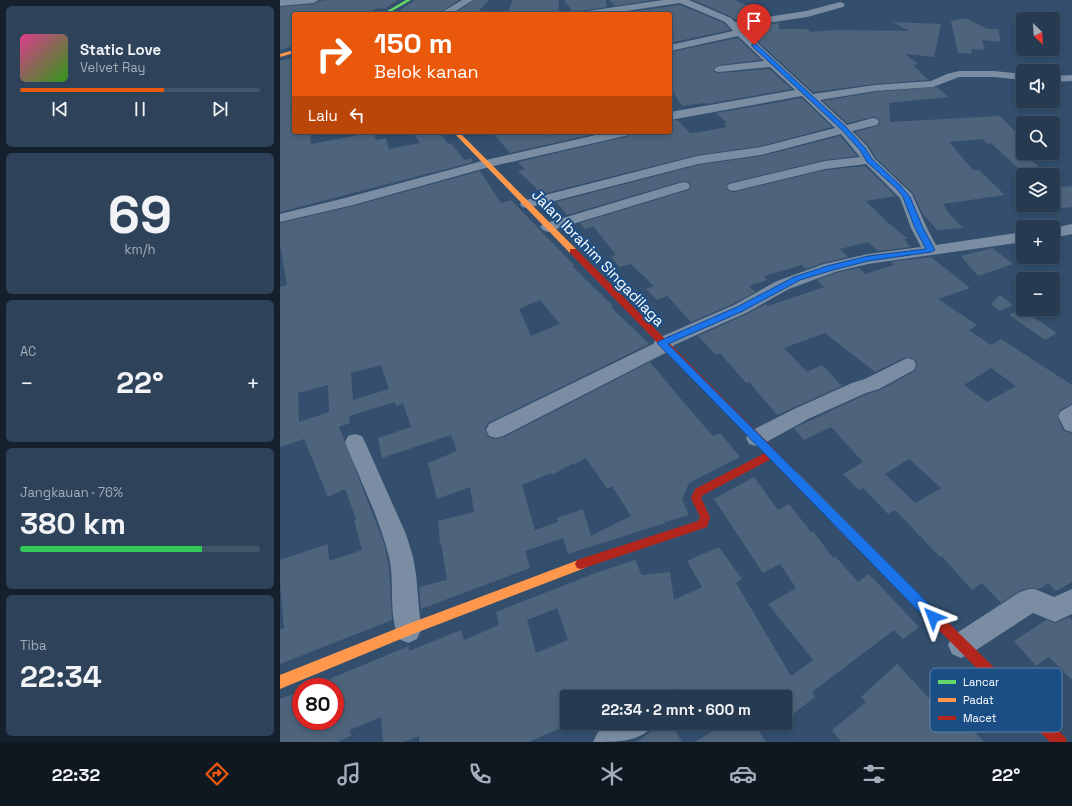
<!DOCTYPE html>
<html lang="id">
<head>
<meta charset="utf-8">
<style>
  :root { --surface:#263b52; --page:#2e4259; --text:#f1f3f6; --muted:#a4adb8; --line:#425569; --accent:#ea580c }
  body { margin:0; font-family:"Space Grotesk",sans-serif; background:var(--page); color:var(--text); height:100vh; display:flex; flex-direction:column; font-size:15px; white-space:nowrap }
  * { box-sizing:border-box; margin:0 }
  p { font-size:13px; color:var(--muted) }
  .icon { flex:none; width:22px; height:22px; fill:none; stroke:currentColor; stroke-width:2; stroke-linecap:round; stroke-linejoin:round }
  .map { position:relative; flex:1; overflow:hidden }
  .drawer { display:flex; flex-direction:column; gap:6px; padding:6px; background:#15202d; width:280px }
  .drawer>* { flex:none }
  .banner { position:absolute; left:12px; top:12px; width:380px; height:122px; border-radius:4px; box-shadow:0 2px 6px #0003,0 0 0 1px var(--line); background:#ea580c; color:#fff; overflow:hidden }
  .needle { width:26px; rotate:155deg }
  .tools { position:absolute; left:736px; top:12px; display:grid; gap:8px }
  .tools a { display:grid; place-items:center; width:44px; height:44px; border-radius:4px; background:var(--surface); box-shadow:0 2px 6px #0003,0 0 0 1px var(--line); font-size:20px }
  .speed { position:absolute; left:12px; top:678px; display:flex; gap:8px; font-size:20px; font-weight:700; text-align:center }
  .speed>* { display:grid; place-content:center; width:52px; height:52px; border-radius:50%; background:var(--surface); box-shadow:0 2px 6px #0003,0 0 0 1px var(--line); line-height:1 }
  .speed .limit { border:6px solid #d22; background:#fff; color:#111 }
  .pin { position:absolute; display:grid; place-items:center; width:34px; height:34px; color:#fff; margin:-41px -17px; border-radius:50% 50% 50% 0; rotate:-45deg; box-shadow:0 0 4px #0007 }
  .pin .icon { rotate:45deg }
  .me { position:absolute; width:44px; margin:-22px; rotate:316deg; stroke-linejoin:round; filter:drop-shadow(0 0 3px #0008) }
  .turn { display:flex; align-items:center; gap:14px; height:84px; padding:0 16px; font-size:18px }
  .turn .icon { width:52px; height:52px; stroke-width:2.5 }
  .turn b { display:block; font-size:28px; line-height:34px }
  .then { display:flex; align-items:center; height:38px; padding:0 16px; background:#0003; gap:8px; font-size:15px }
  .big { font-size:30px; font-weight:600; line-height:1.1 }
  .drawer .card { flex:1; display:flex; flex-direction:column; justify-content:center; gap:6px; min-width:0; padding:0 14px; border-radius:6px; background:var(--page) }
  .drawer .dial { align-items:center; gap:0 }
  .dial b { font-size:52px; line-height:1 }
  .song { display:flex; align-items:center; gap:12px }
  .cover { width:48px; height:48px; border-radius:6px; background:linear-gradient(135deg,hsl(330 70% 55%),hsl(110 70% 35%)) }
  .played { height:4px; border-radius:2px; background:linear-gradient(90deg,var(--accent) 60%,var(--line) 60%) }
  .keys { display:flex; justify-content:space-around; direction:ltr }
  .heat { display:flex; justify-content:space-between; align-items:center; font-size:22px; direction:ltr }
  .charge { height:6px; border-radius:3px; background:linear-gradient(90deg,#34c759 76%,var(--line) 0) }
  .trip { position:absolute; left:280px; top:690px; width:232px; height:40px; border-radius:4px; background:var(--surface); box-shadow:0 2px 6px #0003,0 0 0 1px var(--line); font-weight:600; line-height:40px; text-align:center }
  .tabs { display:flex; height:64px; justify-content:space-around; align-items:center; background:#0f1821; color:var(--muted) }
  .tabs .icon { width:28px; height:28px }
  .tabs .active { color:var(--accent) }
  .tabs b { font-size:18px; color:var(--text) }
  main { display:flex; flex:1; min-height:0 }
  .map>svg:first-child { display:block }
  .building { fill:#4d647c; fill-rule:evenodd }
  .lines { fill:none; stroke-linecap:round; stroke-linejoin:round }
  .street { fill:#7a8da3; fill-rule:evenodd }
  .fast { fill:#63d668; fill-rule:evenodd }
  .slow { fill:#ff974d; fill-rule:evenodd }
  .jam { fill:#b3261e; fill-rule:evenodd }
  .route { fill:#1a73e8; stroke:#114b97 }
  .labels { text-anchor:middle; stroke-width:4; stroke-linejoin:round; paint-order:stroke }
  .street-label { font-size:15px; fill:#fff; stroke:#1b4e85 }
  .key { fill:#1b4e85; stroke:#5f83aa; stroke-width:1 }
  .key-label { font-size:11px; fill:#fff }
</style>
</head>
<body>
<main>
<section class="drawer">
<div class="card">
<div class="song"><i class="cover"></i><div><b>Static Love</b><p>Velvet Ray</p></div></div>
<div class="played"></div>
<div class="keys"><svg class="icon" aria-label="previous" viewBox="0 0 24 24"><path d="M18 5L8 12l10 7zM5 5v14"/></svg><svg class="icon" aria-label="pause" viewBox="0 0 24 24"><path d="M8 5v14M16 5v14"/></svg><svg class="icon" aria-label="next" viewBox="0 0 24 24"><path d="M6 5l10 7-10 7zM19 5v14"/></svg></div>
</div>
<div class="card dial"><b>69</b><p>km/h</p></div>
<div class="card"><p>AC</p>
<div class="heat"><a>−</a><b class="big">22°</b><a>+</a></div>
</div>
<div class="card"><p>Jangkauan · 76%</p><b class="big">380 km</b><div class="charge"></div></div>
<div class="card"><p>Tiba</p><b class="big">22:34</b></div>
</section>
<div class="map">
<svg width="792" height="742" viewBox="0 0 792 742">
  <rect width="100%" height="100%" fill="#334f6d"/>
  <g class="building">
    <path d="M48,0H118L104,9L98,8L86,14H14V46L0,50V7L34,4L39,1Z"/>
    <path d="M135,0H179L158,14H136L119,11Z"/>
    <path d="M194,0H209L196,14H174Z"/>
    <path d="M233,0H279L278,14H227Z"/>
    <path d="M284,0H326L327,7L293,12Z"/>
    <path d="M329,0H373L335,6Z"/>
    <path d="M413,0H454L489,15L456,20L452,17Z"/>
    <path d="M400,5L444,23L450,30L390,43V36H394L390,27V14L342,13Z"/>
    <path d="M686,18L707,29H718L721,42L702,40L705,50L691,49L692,54L678,53L671,21Z"/>
    <path d="M613,22L661,24L654,57L625,54L638,64L633,65L648,80L595,84L533,92L463,28L499,23V29H526L531,32L556,30L629,31Z"/>
    <path d="M458,38L481,60L439,65L433,69L434,72L439,73L489,69L512,89L426,104L425,103L402,106L390,87V52Z"/>
    <path d="M14,57V107L10,108L13,132H30L31,144L79,135L78,132H93L96,140L106,138L109,149L140,143L132,132H159L168,144L171,143L184,160L191,158L193,162L0,212V61Z"/>
    <path d="M657,87L668,97L609,103L610,122L720,116L743,140V153L768,175H746L711,143L708,144L702,139L669,142L693,170H699L725,195L663,204L667,209H665L683,228L657,230L642,213L633,193L595,157L588,145L575,132L597,126L600,123L598,118L593,117L567,123L543,101L595,92Z"/>
    <path d="M522,98L552,127L481,146L417,155L262,194L238,171L245,169L238,162L349,136L352,132H390V121L397,120L410,133L420,132L447,127L444,124L447,123L436,113Z"/>
    <path d="M212,132H264L265,136L280,132H322L230,153Z"/>
    <path d="M560,136L577,156L545,160L449,183L446,188L449,191L454,192L545,170L585,166L616,196L586,201L607,222L628,239H624L630,247L598,251L588,242L560,249L568,257L543,263L526,269L522,265L484,276L487,280L469,286L475,292L453,304L411,322L387,296L377,300L366,289L374,286L351,264L339,267L331,256L336,255L313,226L305,229L300,223L408,190L411,187L409,182L403,181L287,215L276,202L418,165L481,156Z"/>
    <path d="M200,171L221,203L231,200L294,265L292,266L333,306L331,307L369,344L208,423L205,429L208,437L216,439L224,437L370,362L411,411L433,436L440,433L460,457L409,483L402,499L409,515L386,522L384,519L385,523L288,554L283,538L245,551L250,568L141,609L139,587L167,580L161,543H160L158,521L194,512L190,487L157,499L148,463L177,451L171,435L102,458L98,438L131,427L123,403L116,406L115,402L69,416L70,423L59,427L104,543L109,567L112,620L0,664V629L4,628L0,583V560L48,544L49,561L82,550L74,520L76,519L65,489L48,497L24,439L0,447V287L7,285L0,244V223L73,206ZM260,300L280,324L251,336L239,309ZM101,365L109,389L73,400L71,373ZM48,385L49,412L19,422L18,393ZM306,458L327,489L332,486L351,516L311,536L303,509L277,518L278,522L255,530L242,485L271,473L272,475L294,463L295,464Z"/>
    <path d="M773,180L781,187L792,186V207L773,209Z"/>
    <path d="M712,248L733,264L698,276L681,256Z"/>
    <path d="M651,257L690,288L658,299L697,325L689,330L711,345L721,339L792,385V404L780,410L777,417L784,431L792,433V582L776,591L768,583L760,589L749,588L740,591L721,603L702,583L692,590L662,556L660,557L615,510L608,514L583,488L579,490L563,474L583,462L551,427L524,440L514,428L587,394L600,390L635,371L637,364L634,359L626,357L595,372L545,333L504,348L527,372L542,365L562,386L497,415L469,382L466,383L440,353L436,355L418,336L467,314L486,304L488,306L544,287L537,280L555,273L579,268L585,274L614,265L610,262ZM711,368L736,386L707,402L684,385ZM629,459L661,488L635,503L605,474Z"/>
    <path d="M720,295L733,305L720,311L711,304Z"/>
    <path d="M741,309L777,333L765,340L729,315Z"/>
    <path d="M474,477L498,510L509,504L531,532L533,531L553,558L555,556L578,582L589,574L639,627L623,639L614,630L532,692L535,697L505,720V697H397L393,688L374,697H287V725L249,742H139V736L124,742H103L101,717L70,730L71,736L58,742H0V699L21,691V721H55V687H30L129,646V651L181,630L184,640L219,625L216,612L313,574L355,560L362,575L390,572L394,600L422,587L407,561L439,547L462,579L456,583L511,676L533,660L488,604L516,588L500,564L483,573L434,499ZM277,608L288,640L256,653L247,620Z"/>
    <path d="M789,617L792,620V680L769,657L756,666L734,641L766,620L776,623Z"/>
    <path d="M617,664L651,700L674,680L701,709L687,723L704,742H561L552,730L586,702L581,697Z"/>
    <path d="M312,723H330L317,731L316,733Z"/>
    <path d="M384,723H391L402,742H356Z"/>
    <path d="M445,723H475L486,742H415Z"/>
  </g>
  <g class="lines">
    <g class="street">
      <path d="M0,0H38L34,3L0,6Z"/>
      <path d="M182,0H193L171,14H159Z"/>
      <path d="M383,0H409L451,18L455,22L526,11L560,2L563,3L565,5L563,7L527,17L460,27L533,94L595,85L651,81L667,74L679,71H714L743,74V80L714,77H679L653,87L595,91L540,100L567,125L593,118L597,119L599,122L597,125L572,131L587,146L594,158L632,194L647,228L656,245L743,232V242L588,264L555,272L509,289L466,313L394,345L391,350L223,436L216,438L209,436L206,430L209,424L373,344L376,339L454,305L497,281L544,264L588,254L641,247L631,228L620,198L586,164L545,169L454,191L449,190L447,187L449,184L545,161L580,157L561,134L481,155L418,164L247,208L242,207L240,204L242,201L417,156L481,147L555,128L522,96L390,120V112L515,90L490,67L439,72L435,71L434,69L439,66L484,61L458,36L390,51V45L453,31L445,22L400,3L326,14H303L308,11Z"/>
      <path d="M792,75V81L773,82V76Z"/>
      <path d="M329,132H351L349,135L209,167L73,205L0,222V214L65,198L206,160Z"/>
      <path d="M403,182L408,183L410,186L408,189L273,230L268,232L263,230L260,227L263,224Z"/>
      <path d="M792,224V234L773,238V228Z"/>
      <path d="M627,358L634,360L636,365L634,370L599,389L586,393L528,419L483,444L476,446L469,444L466,438L469,432L514,409L572,383L585,379Z"/>
      <path d="M792,405V432L785,430L778,416L781,411Z"/>
      <path d="M75,434L82,436L85,442L126,534L133,557L136,574L141,630L137,639L128,643L119,639C108,614 115,583 109,557C100,519 79,478 65,442L68,436Z"/>
      <path d="M749,589H755L774,597L792,589V614L775,622L753,613L690,654L681,658L672,654L668,645L672,636L740,592Z"/>
      <path d="M333,723H374C364,742 337,742 313,742L318,732Z"/>
    </g>
    <path class="fast" d="M126,0H131L107,14H102Z"/>
    <g class="slow">
      <path d="M14,50V53L0,57V54Z"/>
      <path d="M173,132H179L296,249V253H290Z"/>
      <path d="M513,471L517,472L636,591L638,595L636,599L632,601L628,599L509,478L508,475L509,472Z"/>
      <path d="M301,559L305,560L307,564L305,568L128,636L0,689V675L128,624Z"/>
    </g>
    <g class="jam">
      <path d="M290,249H296L517,472L518,475L517,478L513,479L509,478L491,459L423,495L421,498L430,517L427,527L301,569L297,568L295,564L297,560L418,521L420,517L411,498L415,489L485,453L290,253Z"/>
      <path d="M632,589L636,591L785,737L787,742H770L628,599L626,595L628,591Z"/>
    </g>
  </g>
  <path class="route" d="M472,44H476L566,127L585,148L592,159L621,186L630,197L643,228L655,250L651,252L588,261L553,270L520,280L463,311L388,344L657,612L659,617L657,621L653,623L648,621L377,343L379,341L457,307L514,277L547,266L588,256L646,249L635,228L623,197L617,189L587,162L580,150L562,130L472,46Z"/>
  <g class="labels">
    <g class="street-label">
      <text transform="translate(318 258) rotate(46)" y="5">Jalan Ibrahim Singadilaga</text>
    </g>
  </g>
  <rect x="650" y="668" width="132" height="64" rx="6" class="key"/>
  <rect x="658" y="680" width="18" height="4" fill="#63d668"/>
  <rect x="658" y="698" width="18" height="4" fill="#ff974d"/>
  <rect x="658" y="716" width="18" height="4" fill="#b3261e"/>
  <g class="key-label">
    <text x="683" y="686">Lancar</text>
    <text x="683" y="704">Padat</text>
    <text x="683" y="722">Macet</text>
  </g>
</svg>
<div class="tools">
<a><svg class="needle" viewBox="-14 -14 28 28"><path d="M0-13l5 13h-10z" fill="#e53935"/><path d="M0 13l5-13h-10z" fill="#a4adb8"/></svg></a>
<a><svg class="icon" aria-label="sound" viewBox="0 0 24 24"><path d="M4 9h4l5-4v14l-5-4H4zM17 9q2 3 0 6"/></svg></a>
<a><svg class="icon" aria-label="search" viewBox="0 0 24 24"><circle cx="10" cy="10" r="6"/><path d="M15 15l6 6"/></svg></a>
<a><svg class="icon" aria-label="layers" viewBox="0 0 24 24"><path d="M12 4l9 5-9 5-9-5zM3 14l9 5 9-5"/></svg></a>
<a>+</a>
<a>−</a>
</div>
<div class="speed"><div class="limit">80</div></div>
<div class="pin" style="left:474px;top:45px;background:#d93025"><svg class="icon" aria-label="arrive" viewBox="0 0 24 24"><path d="M6 21V4h12l-3 4 3 4H6"/></svg></div>
<svg class="me" style="left:653px;top:617px" viewBox="-20 -20 40 40"><path d="M0-17L14 15 0 8-14 15z" fill="#1a73e8" stroke="#fff" stroke-width="4"/></svg>
<div class="trip">22:34 · 2 mnt · 600 m</div>
<div class="banner">
<div class="turn"><svg class="icon" aria-label="right" viewBox="0 0 24 24"><path d="M7 20v-9h11M14 6l5 5-5 5"/></svg><div><b>150 m</b>Belok kanan</div></div>
<div class="then">Lalu<svg class="icon" aria-label="left" viewBox="0 0 24 24"><path d="M17 20v-9H6M10 6l-5 5 5 5"/></svg></div>
</div>
</div>
</main>
<nav class="tabs">
<b>22:32</b>
<svg class="icon active" aria-label="directions" viewBox="0 0 24 24"><path d="M12 3l9 9-9 9-9-9zM9 14v-3h6M13 9l2 2-2 2"/></svg>
<svg class="icon" aria-label="music" viewBox="0 0 24 24"><path d="M9 18V5l10-2v13"/><circle cx="6" cy="18" r="3"/><circle cx="16" cy="16" r="3"/></svg>
<svg class="icon" aria-label="phone" viewBox="0 0 24 24"><path d="M5 4h4l2 5-3 2q2 4 5 5l2-3 5 2v4C11 20 4 13 5 4z"/></svg>
<svg class="icon" aria-label="climate" viewBox="0 0 24 24"><path d="M12 3v18M4 7l16 10M4 17L20 7"/></svg>
<svg class="icon" aria-label="car" viewBox="0 0 24 24"><path d="M5 17H2v-5l4-1 3-4h7l3 4 3 1v5h-3M9 17h6M6 11h13"/><circle cx="7" cy="17" r="2"/><circle cx="17" cy="17" r="2"/></svg>
<svg class="icon" aria-label="filters" viewBox="0 0 24 24"><path d="M4 7h16M4 17h16"/><circle cx="9" cy="7" r="2"/><circle cx="15" cy="17" r="2"/></svg>
<b>22°</b>
</nav>
</body>
</html>
